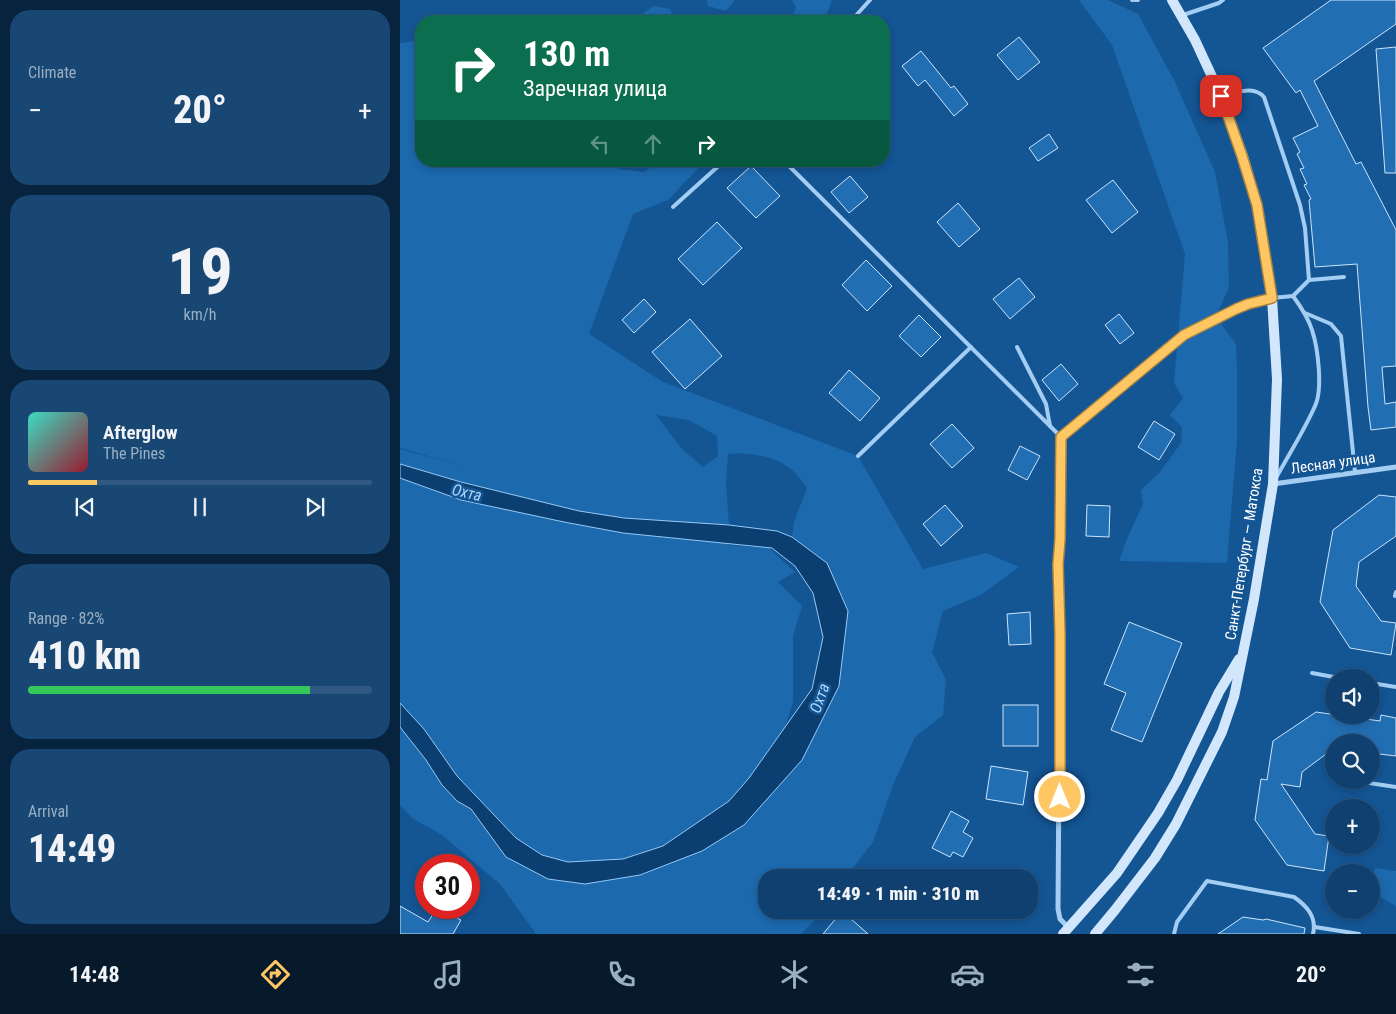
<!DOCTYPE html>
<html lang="en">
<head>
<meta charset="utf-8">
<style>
  :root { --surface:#0f406f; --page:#184774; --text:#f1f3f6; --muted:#9bafc3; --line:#2f5982; --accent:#ffc764 }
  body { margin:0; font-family:"Roboto Condensed",sans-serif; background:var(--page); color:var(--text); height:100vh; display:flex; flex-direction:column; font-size:19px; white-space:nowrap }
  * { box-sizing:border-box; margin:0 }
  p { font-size:16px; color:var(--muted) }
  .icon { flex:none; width:28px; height:28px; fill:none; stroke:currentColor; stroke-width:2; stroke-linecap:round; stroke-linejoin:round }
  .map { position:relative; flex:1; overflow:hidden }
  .drawer { display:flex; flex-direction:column; gap:10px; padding:10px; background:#08233d; width:400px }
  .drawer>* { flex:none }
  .banner { position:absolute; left:15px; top:15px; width:475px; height:152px; border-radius:20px; box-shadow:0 2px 8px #0003,0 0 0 1px var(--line); background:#0b6e4f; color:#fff; overflow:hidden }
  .buttons { position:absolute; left:925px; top:669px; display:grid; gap:10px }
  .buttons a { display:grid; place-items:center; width:55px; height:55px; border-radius:50%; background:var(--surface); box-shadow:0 2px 8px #0003,0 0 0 1px var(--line); font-size:25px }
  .speed { position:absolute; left:15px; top:854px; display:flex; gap:10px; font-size:25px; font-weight:700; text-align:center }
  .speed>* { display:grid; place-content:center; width:65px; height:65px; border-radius:50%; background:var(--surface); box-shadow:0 2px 8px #0003,0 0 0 1px var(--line); line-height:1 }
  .speed .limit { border:8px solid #d22; background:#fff; color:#111 }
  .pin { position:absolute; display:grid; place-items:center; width:42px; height:42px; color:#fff; margin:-21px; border-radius:10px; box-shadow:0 2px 8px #0006 }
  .me { position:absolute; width:55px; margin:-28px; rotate:0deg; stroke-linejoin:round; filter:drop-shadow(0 0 4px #0008) }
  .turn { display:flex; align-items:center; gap:18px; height:105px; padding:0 25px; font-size:22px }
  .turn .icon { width:65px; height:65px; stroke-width:2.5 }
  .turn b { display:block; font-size:35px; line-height:42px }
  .lanes { display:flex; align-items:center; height:48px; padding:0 25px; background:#0003; justify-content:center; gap:25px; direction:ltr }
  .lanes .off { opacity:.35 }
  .big { font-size:38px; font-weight:800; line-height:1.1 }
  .drawer .card { flex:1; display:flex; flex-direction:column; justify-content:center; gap:8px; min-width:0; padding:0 18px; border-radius:20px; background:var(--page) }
  .drawer .dial { align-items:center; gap:0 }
  .dial b { font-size:65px; line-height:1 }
  .song { display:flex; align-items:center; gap:15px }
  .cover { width:60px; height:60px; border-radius:8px; background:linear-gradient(135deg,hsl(170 70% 55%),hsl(350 70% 35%)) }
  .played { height:5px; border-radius:2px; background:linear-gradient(90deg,var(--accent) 20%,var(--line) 20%) }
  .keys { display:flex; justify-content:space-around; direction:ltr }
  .heat { display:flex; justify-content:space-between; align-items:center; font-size:28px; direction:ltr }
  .charge { height:8px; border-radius:4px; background:linear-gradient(90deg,#34c759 82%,var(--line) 0) }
  .trip { position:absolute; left:358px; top:869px; width:280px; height:50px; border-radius:20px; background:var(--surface); box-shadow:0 2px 8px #0003,0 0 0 1px var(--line); font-weight:800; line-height:50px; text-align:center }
  .menu { display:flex; height:80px; justify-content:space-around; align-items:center; background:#061a2c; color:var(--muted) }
  .menu .icon { width:35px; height:35px }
  .menu .on { color:var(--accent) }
  .menu b { font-size:22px; color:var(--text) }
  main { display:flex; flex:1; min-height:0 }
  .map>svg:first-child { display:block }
  .green { fill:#1c69ae; fill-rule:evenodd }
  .water { fill:#0c3f71; stroke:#96c9f5 }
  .building { fill:#226eb3; stroke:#cbe5fc }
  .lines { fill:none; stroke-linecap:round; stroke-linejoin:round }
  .service { stroke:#a3cdf2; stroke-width:4 }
  .minor { stroke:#a3cdf2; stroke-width:5 }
  .secondary { stroke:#d2e7fc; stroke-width:10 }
  .route-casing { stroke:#a68141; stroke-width:12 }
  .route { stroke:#ffc764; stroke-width:9 }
  .labels { text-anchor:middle; stroke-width:5; stroke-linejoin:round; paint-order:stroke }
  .street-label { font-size:15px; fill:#fff; stroke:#145594 }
  .water-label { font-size:16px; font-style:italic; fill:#b0d6f9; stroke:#145594 }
</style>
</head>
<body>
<main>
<section class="drawer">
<div class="card"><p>Climate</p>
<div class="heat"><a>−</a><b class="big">20°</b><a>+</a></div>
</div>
<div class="card dial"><b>19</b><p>km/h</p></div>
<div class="card">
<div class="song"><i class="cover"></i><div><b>Afterglow</b><p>The Pines</p></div></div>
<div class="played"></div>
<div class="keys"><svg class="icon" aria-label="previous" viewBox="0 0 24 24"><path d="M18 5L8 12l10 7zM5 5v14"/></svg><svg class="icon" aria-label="pause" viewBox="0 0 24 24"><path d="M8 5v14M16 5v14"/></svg><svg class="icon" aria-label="next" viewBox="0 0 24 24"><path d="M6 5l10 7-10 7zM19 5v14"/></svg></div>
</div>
<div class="card"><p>Range · 82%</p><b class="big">410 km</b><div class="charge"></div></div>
<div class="card"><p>Arrival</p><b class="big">14:49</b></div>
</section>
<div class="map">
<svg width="996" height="934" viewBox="0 0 996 934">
  <rect width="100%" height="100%" fill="#145594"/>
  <g class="green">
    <path d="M307,0H335L326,11L308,6Z"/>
    <path d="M392,0H432L424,21H390L396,7Z"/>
    <path d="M679,0H708L738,14L775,82L815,172L828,242L829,287L816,317L836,344L837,370V440L827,563L719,561L726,541L743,504L741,490L760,472L781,443L782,427L770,415L783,398L774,383L785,254L712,45Z"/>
    <path d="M253,6L270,9L275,21H233Z"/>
    <path d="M21,40V161H217L219,169L244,172L260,161H305L268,200L233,214L189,334L263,382L458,456L523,569L586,553L619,567L581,595L543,611L532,652L546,680L543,715L515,737L493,785L473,842L446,877L366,878V910H425L401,934H136L100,884L42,835L12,818L0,805V727L26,760L42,785L57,801L71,809L106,857L148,879L302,851L439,686L427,563L392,537L394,522L407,488C403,482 398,475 392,470C376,456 349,452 328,454L326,483L329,525L305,524L322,537L328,545L369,548L395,572L378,582L402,606L393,636V702L385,727L349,778L329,801L263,846L223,859L168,862L142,855L116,838L57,776L24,729L0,703V449L66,467L0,448V43ZM256,415L289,420L317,436L318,456L303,467L282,449Z"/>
    <path d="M975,868L996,871V906L971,892Z"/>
  </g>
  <path class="water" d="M0,464L61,482L179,511L224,518L329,525L377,531L392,537L427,563L448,611L439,686L402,760L344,825L302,851L240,875L185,884L148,879L106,857L71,809L57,801L42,785L26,760L0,727V703L24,729L57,776L116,838L142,855L168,862L223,859L263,846L329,801L349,778L412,689L423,637L413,593L395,566L372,548L223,533L164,522L61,500L0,478Z"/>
  <g class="building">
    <path d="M931,0H996V24L914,81L956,164L961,162L996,230V366L982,367L985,404L996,402V427L971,430L968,407L957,264L915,267L909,200L911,199L904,185L907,184L900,169L904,168L897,154L900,152L893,138L918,126L900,90L896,93L863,48Z"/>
    <path d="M619,37L640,62L618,80L597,55Z"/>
    <path d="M996,47V173H985L976,49Z"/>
    <path d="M521,51L551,88L554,86L568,104L554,116L525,80L518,86L502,66Z"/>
    <path d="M649,134L658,148L638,161L629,148Z"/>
    <path d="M351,166L380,196L356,218L327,188Z"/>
    <path d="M450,176L468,197L449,213L431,192Z"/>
    <path d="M713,180L738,212L712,233L686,200Z"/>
    <path d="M558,203L580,229L559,247L537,222Z"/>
    <path d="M317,222L342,248L303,285L278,259Z"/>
    <path d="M466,260L492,286L467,311L442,285Z"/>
    <path d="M619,278L635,297L610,319L593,299Z"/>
    <path d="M244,299L256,312L234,333L222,320Z"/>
    <path d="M719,314L734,333L720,344L705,325Z"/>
    <path d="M519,315L541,337L521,357L499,336Z"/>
    <path d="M290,319L322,356L285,389L252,352Z"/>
    <path d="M661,364L678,384L659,401L642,380Z"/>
    <path d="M449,370L480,398L460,421L429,393Z"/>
    <path d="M754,421L775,434L759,460L738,447Z"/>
    <path d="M552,424L574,448L552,468L530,444Z"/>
    <path d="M620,446L640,456L627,480L608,470Z"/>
    <path d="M979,495L996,497V536L959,562L956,586L981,621L996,623L991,655L950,648L920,602L933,530Z"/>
    <path d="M545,505L563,526L541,546L523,524Z"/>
    <path d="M687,505L710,506L709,537L686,536Z"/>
    <path d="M630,612L631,644L609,645L607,614Z"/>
    <path d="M729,622L782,643L742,742L711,730L726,693L704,684Z"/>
    <rect x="603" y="705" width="35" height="41"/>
    <path d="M916,712L980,721L981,715L996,718V756L971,753V742H934V748L902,772L900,787L881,784L915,834L929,836L924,871L887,865L855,820L861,779L867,780L873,741Z"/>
    <path d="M591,766L628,772L623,805L586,799Z"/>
    <path d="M551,811L569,821L563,832L573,838L563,857L553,852L550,857L532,848Z"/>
    <path d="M0,906L28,922L37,908L61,920L53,934H0Z"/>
    <path d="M442,911L468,934H423Z"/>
    <path d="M843,917L863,920L866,919L905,928L904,934H818Z"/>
  </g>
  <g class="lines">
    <g class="service">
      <path d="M732,0H738"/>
      <path d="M783,15L819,3L823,0"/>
      <path d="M451,21L470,0"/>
      <path d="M823,95C837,93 853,85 864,97L900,205L905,228L909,280L893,296L872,298"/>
      <path d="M384,161L661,437"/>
      <path d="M273,207L324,161"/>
      <path d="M909,280L944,277"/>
      <path d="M905,313L931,324L941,336L955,472"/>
      <path d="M617,347L646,404L650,426"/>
      <path d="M458,456L571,347"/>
      <path d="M876,478C889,454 904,431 915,406C923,389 918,348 912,330C908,317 901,307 893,296"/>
      <path d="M995,596L996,592"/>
      <path d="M912,673L939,678"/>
      <path d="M971,683L996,687"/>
      <path d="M949,780L996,787"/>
      <path d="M915,927L959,934"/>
      <path d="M774,934L777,922L807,881L894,897C907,906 917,917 913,934"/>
    </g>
    <g class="minor">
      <path d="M873,484L996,467"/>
      <path d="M669,928L660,919L658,909L660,634L658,564L661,539V437L784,335L823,314L848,303L871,298"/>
    </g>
    <g class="secondary">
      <path d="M663,934L717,873L758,813L777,780L819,692L839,659"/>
      <path d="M695,934L715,910L755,858L776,824L822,732L834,697L854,599L873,484L877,379L872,298L857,205L843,156L821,96L795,40L772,0"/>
    </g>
  </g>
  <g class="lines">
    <g class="route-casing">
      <path id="route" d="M660,797V634L658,564L660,539L661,437L784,335L836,309L848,304L872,298L857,205L842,156L821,96"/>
    </g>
    <use href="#route" class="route"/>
  </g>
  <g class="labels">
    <g class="street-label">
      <text transform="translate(933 463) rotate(-8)" y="5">Лесная улица</text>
      <text transform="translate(844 554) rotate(-81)" y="5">Санкт-Петербург — Матокса</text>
    </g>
    <g class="water-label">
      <text transform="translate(67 492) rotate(13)" y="6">Охта</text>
      <text transform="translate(419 698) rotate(-71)" y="6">Охта</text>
    </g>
  </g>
</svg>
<div class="buttons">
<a><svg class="icon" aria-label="sound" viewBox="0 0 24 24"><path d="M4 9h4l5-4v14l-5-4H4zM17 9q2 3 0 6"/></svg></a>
<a><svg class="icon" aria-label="search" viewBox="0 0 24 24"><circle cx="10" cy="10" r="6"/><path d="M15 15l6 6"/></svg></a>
<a>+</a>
<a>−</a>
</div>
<div class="speed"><div class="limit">30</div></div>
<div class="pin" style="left:821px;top:96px;background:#d93025"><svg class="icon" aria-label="arrive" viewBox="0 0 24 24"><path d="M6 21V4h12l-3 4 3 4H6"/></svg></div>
<svg class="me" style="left:660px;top:797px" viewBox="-20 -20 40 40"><circle r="17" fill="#ffc764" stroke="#fff" stroke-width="3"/><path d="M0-11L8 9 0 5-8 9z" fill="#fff"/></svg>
<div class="trip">14:49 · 1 min · 310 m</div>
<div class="banner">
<div class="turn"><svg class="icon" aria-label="right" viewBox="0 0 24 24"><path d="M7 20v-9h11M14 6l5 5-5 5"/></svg><div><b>130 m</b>Заречная улица</div></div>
<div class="lanes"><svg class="icon off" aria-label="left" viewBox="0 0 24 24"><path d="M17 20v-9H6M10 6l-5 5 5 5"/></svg><svg class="icon off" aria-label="ahead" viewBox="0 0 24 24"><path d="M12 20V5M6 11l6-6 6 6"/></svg><svg class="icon" aria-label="right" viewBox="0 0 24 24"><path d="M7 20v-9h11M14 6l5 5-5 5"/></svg></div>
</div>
</div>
</main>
<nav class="menu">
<b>14:48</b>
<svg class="icon on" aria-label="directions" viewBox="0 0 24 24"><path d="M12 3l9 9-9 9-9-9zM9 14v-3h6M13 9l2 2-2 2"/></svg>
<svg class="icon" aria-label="music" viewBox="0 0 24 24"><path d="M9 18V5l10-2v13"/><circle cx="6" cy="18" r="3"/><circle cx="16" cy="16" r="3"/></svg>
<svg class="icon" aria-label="phone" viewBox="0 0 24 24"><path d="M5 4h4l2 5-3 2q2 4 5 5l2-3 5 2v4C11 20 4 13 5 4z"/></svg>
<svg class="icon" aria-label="climate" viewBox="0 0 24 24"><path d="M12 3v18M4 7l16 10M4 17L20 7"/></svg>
<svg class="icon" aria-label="car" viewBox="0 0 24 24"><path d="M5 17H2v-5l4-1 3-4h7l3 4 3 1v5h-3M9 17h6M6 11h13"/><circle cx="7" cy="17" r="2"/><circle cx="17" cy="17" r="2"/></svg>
<svg class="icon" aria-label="filters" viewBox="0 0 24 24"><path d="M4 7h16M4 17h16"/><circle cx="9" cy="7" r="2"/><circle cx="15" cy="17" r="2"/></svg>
<b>20°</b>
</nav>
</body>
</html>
